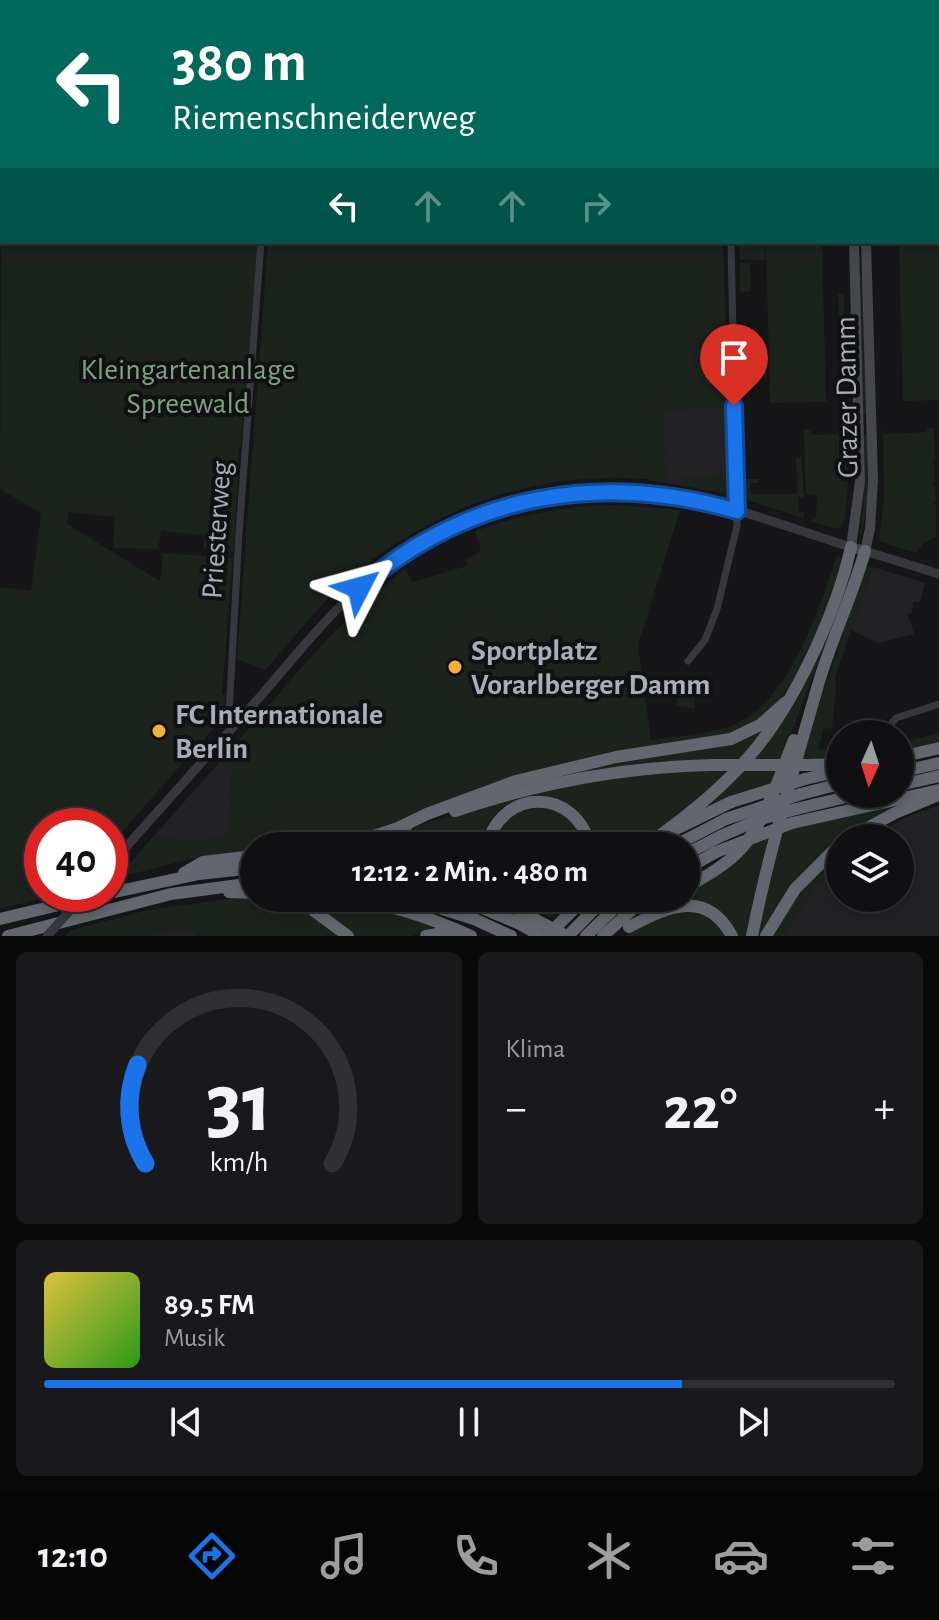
<!DOCTYPE html>
<html lang="de">
<head>
<meta charset="utf-8">
<style>
  :root { --surface:#101012; --page:#19191b; --text:#f1f3f6; --muted:#9c9d9f; --line:#303032; --accent:#1a73e8 }
  body { margin:0; font-family:"Alegreya Sans",sans-serif; background:var(--page); color:var(--text); height:100vh; display:flex; flex-direction:column; font-size:30px; white-space:nowrap }
  * { box-sizing:border-box; margin:0 }
  p { font-size:26px; color:var(--muted) }
  .icon { flex:none; width:44px; height:44px; fill:none; stroke:currentColor; stroke-width:2; stroke-linecap:round; stroke-linejoin:round }
  .map { position:relative; height:936px; overflow:hidden }
  .sheet { display:flex; flex-direction:column; gap:16px; padding:16px; background:#09090a; flex:1 }
  .sheet>* { flex:none }
  .top-card { position:absolute; left:0px; top:0px; width:940px; height:244px; box-shadow:0 4px 12px #0003,0 0 0 2px var(--line); background:#00695c; color:#fff; overflow:hidden }
  .needle { width:52px; rotate:183deg }
  .fabs { position:absolute; left:826px; top:720px; display:grid; gap:16px }
  .fabs a { display:grid; place-items:center; width:88px; height:88px; border-radius:50%; background:var(--surface); box-shadow:0 4px 12px #0003,0 0 0 2px var(--line); font-size:40px }
  .speed { position:absolute; left:24px; top:808px; display:flex; gap:16px; font-size:40px; font-weight:700; text-align:center }
  .speed>* { display:grid; place-content:center; width:104px; height:104px; border-radius:50%; background:var(--surface); box-shadow:0 4px 12px #0003,0 0 0 2px var(--line); line-height:1 }
  .speed .limit { border:12px solid #d22; background:#fff; color:#111 }
  .pin { position:absolute; display:grid; place-items:center; width:68px; height:68px; color:#fff; margin:-82px -34px; border-radius:50% 50% 50% 0; rotate:-45deg; box-shadow:0 0 8px #0007 }
  .pin .icon { rotate:45deg }
  .me { position:absolute; width:88px; margin:-44px; rotate:51deg; stroke-linejoin:round; filter:drop-shadow(0 0 6px #0008) }
  .turn { display:flex; align-items:center; gap:28px; height:168px; padding:0 40px; font-size:36px }
  .turn .icon { width:104px; height:104px; stroke-width:2.5 }
  .turn b { display:block; font-size:56px; line-height:68px }
  .lanes { display:flex; align-items:center; height:76px; padding:0 40px; background:#0003; justify-content:center; gap:40px; direction:ltr }
  .lanes .off { opacity:.35 }
  .big { font-size:60px; font-weight:700; line-height:1.1 }
  .sheet .card { flex:1; display:flex; flex-direction:column; justify-content:center; gap:12px; min-width:0; padding:0 28px; border-radius:12px; background:var(--page) }
  .sheet .dial { align-items:center; gap:0 }
  .dial svg { height:208px; overflow:visible; fill:none; stroke:var(--line); stroke-width:7; stroke-linecap:round; text-anchor:middle }
  .dial text { fill:var(--text); stroke:none }
  .song { display:flex; align-items:center; gap:24px }
  .cover { width:96px; height:96px; border-radius:12px; background:linear-gradient(135deg,hsl(50 70% 55%),hsl(110 70% 35%)) }
  .played { height:8px; border-radius:4px; background:linear-gradient(90deg,var(--accent) 75%,var(--line) 75%) }
  .keys { display:flex; justify-content:space-around; direction:ltr }
  .heat { display:flex; justify-content:space-between; align-items:center; font-size:44px; direction:ltr }
  .sheet .tiles { flex:1; display:grid; gap:16px; grid-template-columns:1fr 1fr }
  .card:last-child { grid-column:span 2 }
  .trip { position:absolute; left:240px; top:832px; width:460px; height:80px; border-radius:40px; background:var(--surface); box-shadow:0 4px 12px #0003,0 0 0 2px var(--line); font-weight:700; line-height:80px; text-align:center }
  .tab-bar { display:flex; height:128px; justify-content:space-around; align-items:center; background:#060607; color:var(--muted) }
  .tab-bar .icon { width:56px; height:56px }
  .tab-bar .selected { color:var(--accent) }
  .tab-bar b { font-size:36px; color:var(--text) }
  .map>svg:first-child { display:block }
  .built { fill:#222225 }
  .green { fill:#1c231d }
  .lines { fill:none; stroke-linecap:round; stroke-linejoin:round }
  .minor { stroke:#37383d; stroke-width:7 }
  .tertiary { stroke:#37383d; stroke-width:9 }
  .secondary { stroke:#45474d; stroke-width:10 }
  .motorway { stroke:#63666e; stroke-width:12 }
  .tram { stroke:#4a4c52; stroke-width:2 }
  .tertiary-bridge { stroke:#37383d; stroke-width:9 }
  .motorway-bridge { stroke:#63666e; stroke-width:12 }
  .route-casing { stroke:#114b97; stroke-width:20 }
  .route { stroke:#1a73e8; stroke-width:14 }
  .poi-dot { fill:#f2b134; stroke:#111113; stroke-width:3 }
  .labels { text-anchor:middle; stroke-width:8; stroke-linejoin:round; paint-order:stroke }
  .park-label { font-size:30px; fill:#7fa381; stroke:#111113 }
  .street-label { font-size:30px; fill:#a8adb8; stroke:#111113 }
  .poi-label { font-size:30px; font-weight:bold; fill:#a8adb8; stroke:#111113; text-anchor:start }
</style>
</head>
<body>
<div class="map">
<svg width="939" height="936" viewBox="0 0 939 936">
  <rect width="100%" height="100%" fill="#161618"/>
  <g class="built">
    <path d="M690,405L726,407L728,488L724,493L650,480V406Z"/>
    <path d="M873,567L925,583L920,602H913L912,613L908,614L914,634L878,643L851,630Z"/>
    <path d="M231,749L233,751L229,832L224,838L182,841L154,836Z"/>
    <path d="M939,805V936H784L816,886L840,861V898H900V838H869L904,818Z"/>
    <path d="M193,929L200,936H129L163,932Z"/>
  </g>
  <g class="green">
    <path d="M7,0H277L6,2Z"/>
    <rect x="286" y="0" width="432" height="2"/>
    <path d="M2,12V242H258L241,447L239,448L234,552L204,549V535L161,531L158,549L113,548L115,517L69,512L67,524L160,581L163,553L233,558L222,694L225,695L224,717L110,845V826H42V894H59L0,909V587L31,591L41,516L39,512L0,489Z"/>
    <path d="M939,230V400L903,401L899,242H938Z"/>
    <path d="M268,242H723L728,404L726,407L664,411L665,450L669,454L665,455L666,478H671V482C552,464 432,504 343,584C315,610 291,641 265,670L237,659Z"/>
    <path d="M739,242H764L765,260H740Z"/>
    <path d="M766,242H822L826,402L770,403Z"/>
    <path d="M740,263H750L751,291L740,292Z"/>
    <path d="M860,274H863L866,414H863Z"/>
    <path d="M838,294H844L845,354H842L840,348Z"/>
    <path d="M742,350H752L753,377H764V369H767V378L742,379Z"/>
    <path d="M844,428H847C848,461 850,494 843,526L837,529L810,521L816,518L817,495L806,494L804,429H811L812,435L844,434Z"/>
    <path d="M883,428L885,434L927,432V428H934L935,460L932,461L935,464V481L932,485H935L936,502L933,503L936,506V537L925,542L916,553L881,542L879,539L884,499Z"/>
    <path d="M867,434V500L862,535L860,534L865,486L864,435Z"/>
    <path d="M724,448H727L726,492L681,484V477L718,476L719,471H725Z"/>
    <path d="M801,451L804,497H799L798,511L804,512L803,518L747,500L745,479H758V483H750L751,494H797V478H799L797,474L796,457H801Z"/>
    <path d="M613,505L680,510L638,645L651,740C677,736 706,735 731,726C789,705 819,609 837,556L843,559L822,620L792,683L773,710L742,732L621,753L377,831L297,846H254V850L189,859L117,878L154,836L182,841L224,837V832L229,831L233,751L231,749C286,686 338,620 405,569L412,582L467,566L466,560L481,550L475,531C520,515 565,506 613,505Z"/>
    <path d="M853,563L856,564L772,783L696,813L774,731Z"/>
    <path d="M866,567H873L835,677L836,689L832,729L824,728L818,749L840,751V759L800,760Z"/>
    <path d="M695,692V709L677,706L676,693Z"/>
    <path d="M767,726L741,760L521,784Z"/>
    <path d="M939,733V742L900,750V743Z"/>
    <path d="M732,770L672,822L636,846H595C587,812 576,806 544,802C537,802 526,798 519,800C498,804 486,827 482,846H349L506,800L624,775Z"/>
    <path d="M893,804L894,808L840,838L761,936H756L780,832Z"/>
    <path d="M539,806C567,812 574,821 585,846H492C499,820 515,812 539,806Z"/>
    <path d="M769,835L749,936H738L687,900H679L677,898H686V891L750,843Z"/>
    <path d="M840,849V861L816,886L784,936H770L800,889Z"/>
    <path d="M233,898C282,899 304,911 344,936H201L193,929L129,936H65L71,930L144,911Z"/>
    <path d="M518,898H567L552,918Z"/>
    <path d="M311,901L381,908L436,926L412,936H352L310,903Z"/>
    <path d="M671,911C701,912 707,913 727,936H625L642,923Z"/>
  </g>
  <g class="lines">
    <g class="minor">
      <path d="M725,0V2"/>
      <path d="M281,2V0"/>
      <path d="M938,125H939"/>
      <path d="M938,199H939"/>
      <path d="M688,661L705,640L717,609L737,526L731,242"/>
      <path d="M237,722L229,713L239,533L261,242"/>
      <path d="M887,729L896,718L939,704"/>
    </g>
    <g class="tertiary">
      <path d="M865,551L939,574"/>
      <path d="M110,865C160,809 209,754 259,698C291,661 321,623 357,590C438,516 549,481 659,494C725,501 788,528 851,547"/>
    </g>
    <g class="secondary">
      <path d="M848,0V2"/>
      <path d="M861,0V2"/>
      <path d="M854,242L860,482L851,547L865,551L870,529L873,480L866,242"/>
    </g>
    <g class="motorway">
      <path d="M900,757L939,748"/>
      <path d="M809,765L840,764"/>
      <path d="M900,772L939,763"/>
      <path d="M805,779L840,771"/>
      <path d="M900,785L939,776"/>
      <path d="M801,794L840,784"/>
      <path d="M796,809L859,794"/>
      <path d="M455,811C538,783 624,767 711,765"/>
      <path d="M792,823L939,790"/>
      <path d="M400,827L427,814L516,781L616,757L731,739L760,725L786,702"/>
      <path d="M676,829L731,802"/>
      <path d="M849,838L895,813L936,796"/>
      <path d="M329,846L371,837L407,825"/>
      <path d="M487,846C501,787 576,787 590,846"/>
      <path d="M645,846C681,821 718,792 747,759C793,708 836,614 851,547"/>
      <path d="M674,846L726,819"/>
      <path d="M686,854L721,836"/>
      <path d="M686,869L716,852"/>
      <path d="M184,873L203,862L254,856"/>
      <path d="M686,888C704,877 723,867 738,852C764,826 780,775 794,740"/>
      <path d="M229,892L254,893"/>
      <path d="M110,893L199,874L254,868"/>
      <path d="M278,898L310,908L348,936"/>
      <path d="M339,898C385,902 429,917 471,936"/>
      <path d="M408,898L474,919L511,936"/>
      <path d="M458,898L520,924L541,936"/>
      <path d="M494,898L567,936"/>
      <path d="M571,901L573,898"/>
      <path d="M0,919L105,894"/>
      <path d="M629,927C667,907 706,888 732,936"/>
      <path d="M8,936L171,894L254,883"/>
      <path d="M426,936L442,933L458,934"/>
      <path d="M568,936L605,898"/>
      <path d="M586,936L625,898"/>
      <path d="M603,936L645,898"/>
      <path d="M752,936C769,851 794,769 818,685C831,640 852,597 865,551"/>
      <path d="M766,936L795,889L840,844"/>
    </g>
    <path class="tram" d="M0,5L2,0"/>
    <path class="tertiary-bridge" d="M47,936L85,894"/>
    <g class="motorway-bridge">
      <path d="M711,765H809"/>
      <path d="M731,802L805,779"/>
      <path d="M726,819L801,794"/>
      <path d="M721,836L758,820L796,809"/>
      <path d="M716,852L792,823"/>
      <path d="M550,933L578,905"/>
    </g>
  </g>
  <g class="lines">
    <g class="route-casing">
      <path id="route" d="M359,588C468,494 600,471 737,511L734,406"/>
    </g>
    <use href="#route" class="route"/>
  </g>
  <g class="poi-dot">
    <circle cx="455" cy="667" r="8"/>
    <circle cx="159" cy="731" r="8"/>
  </g>
  <g class="labels">
    <g class="park-label">
      <text x="188" y="379">Kleingartenanlage<tspan x="188" dy="34">Spreewald</tspan></text>
    </g>
    <g class="street-label">
      <text transform="translate(846 397) rotate(-91)" y="10">Grazer Damm</text>
      <text transform="translate(216 530) rotate(-86)" y="10">Priesterweg</text>
    </g>
    <g class="poi-label">
      <text x="471" y="660">Sportplatz<tspan x="471" dy="34">Vorarlberger Damm</tspan></text>
      <text x="175" y="724">FC Internationale<tspan x="175" dy="34">Berlin</tspan></text>
    </g>
  </g>
</svg>
<div class="fabs">
<a><svg class="needle" viewBox="-14 -14 28 28"><path d="M0-13l5 13h-10z" fill="#e53935"/><path d="M0 13l5-13h-10z" fill="#9c9d9f"/></svg></a>
<a><svg class="icon" aria-label="layers" viewBox="0 0 24 24"><path d="M12 4l9 5-9 5-9-5zM3 14l9 5 9-5"/></svg></a>
</div>
<div class="speed"><div class="limit">40</div></div>
<div class="pin" style="left:734px;top:406px;background:#d93025"><svg class="icon" aria-label="arrive" viewBox="0 0 24 24"><path d="M6 21V4h12l-3 4 3 4H6"/></svg></div>
<svg class="me" style="left:359px;top:588px" viewBox="-20 -20 40 40"><path d="M0-17L14 15 0 8-14 15z" fill="#1a73e8" stroke="#fff" stroke-width="4"/></svg>
<div class="trip">12:12 · 2 Min. · 480 m</div>
<div class="top-card">
<div class="turn"><svg class="icon" aria-label="left" viewBox="0 0 24 24"><path d="M17 20v-9H6M10 6l-5 5 5 5"/></svg><div><b>380 m</b>Riemenschneiderweg</div></div>
<div class="lanes"><svg class="icon" aria-label="left" viewBox="0 0 24 24"><path d="M17 20v-9H6M10 6l-5 5 5 5"/></svg><svg class="icon off" aria-label="ahead" viewBox="0 0 24 24"><path d="M12 20V5M6 11l6-6 6 6"/></svg><svg class="icon off" aria-label="ahead" viewBox="0 0 24 24"><path d="M12 20V5M6 11l6-6 6 6"/></svg><svg class="icon off" aria-label="right" viewBox="0 0 24 24"><path d="M7 20v-9h11M14 6l5 5-5 5"/></svg></div>
</div>
</div>
<section class="sheet">
<div class="tiles">
<div class="card dial"><svg viewBox="0 0 100 80">
<path d="M14 69A42 42 0 1 1 86 69"/>
<path d="M14 69A42 42 0 0 1 11 31" stroke="#1a73e8"/>
<text x="50" y="56" font-size="32" font-weight="700">31</text>
<text x="50" y="72" font-size="11">km/h</text>
</svg></div>
<div class="card"><p>Klima</p>
<div class="heat"><a>−</a><b class="big">22°</b><a>+</a></div>
</div>
<div class="card">
<div class="song"><i class="cover"></i><div><b>89.5 FM</b><p>Musik</p></div></div>
<div class="played"></div>
<div class="keys"><svg class="icon" aria-label="previous" viewBox="0 0 24 24"><path d="M18 5L8 12l10 7zM5 5v14"/></svg><svg class="icon" aria-label="pause" viewBox="0 0 24 24"><path d="M8 5v14M16 5v14"/></svg><svg class="icon" aria-label="next" viewBox="0 0 24 24"><path d="M6 5l10 7-10 7zM19 5v14"/></svg></div>
</div>
</div>
</section>
<nav class="tab-bar">
<b>12:10</b>
<svg class="icon selected" aria-label="directions" viewBox="0 0 24 24"><path d="M12 3l9 9-9 9-9-9zM9 14v-3h6M13 9l2 2-2 2"/></svg>
<svg class="icon" aria-label="music" viewBox="0 0 24 24"><path d="M9 18V5l10-2v13"/><circle cx="6" cy="18" r="3"/><circle cx="16" cy="16" r="3"/></svg>
<svg class="icon" aria-label="phone" viewBox="0 0 24 24"><path d="M5 4h4l2 5-3 2q2 4 5 5l2-3 5 2v4C11 20 4 13 5 4z"/></svg>
<svg class="icon" aria-label="climate" viewBox="0 0 24 24"><path d="M12 3v18M4 7l16 10M4 17L20 7"/></svg>
<svg class="icon" aria-label="car" viewBox="0 0 24 24"><path d="M5 17H2v-5l4-1 3-4h7l3 4 3 1v5h-3M9 17h6M6 11h13"/><circle cx="7" cy="17" r="2"/><circle cx="17" cy="17" r="2"/></svg>
<svg class="icon" aria-label="filters" viewBox="0 0 24 24"><path d="M4 7h16M4 17h16"/><circle cx="9" cy="7" r="2"/><circle cx="15" cy="17" r="2"/></svg>
</nav>
</body>
</html>
